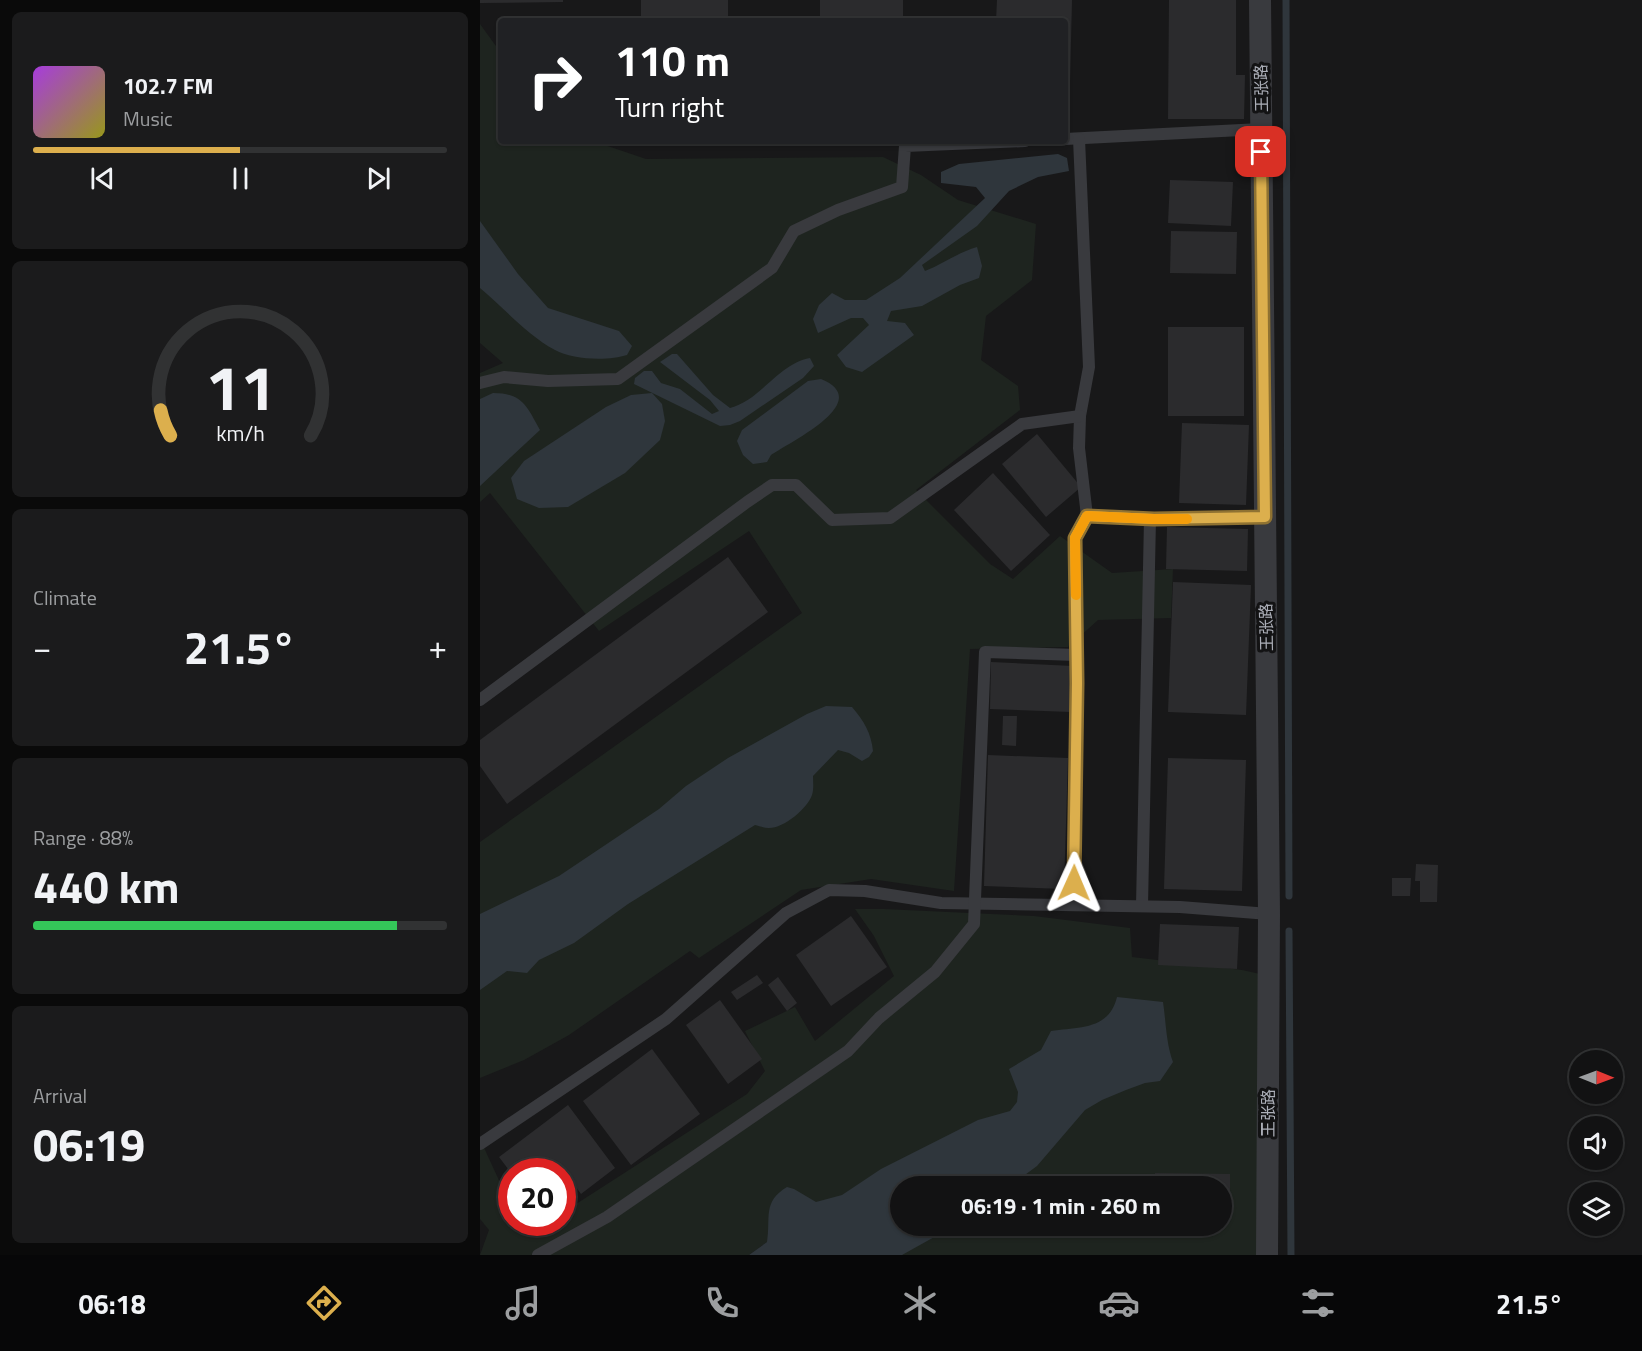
<!DOCTYPE html>
<html lang="en">
<head>
<meta charset="utf-8">
<style>
  :root { --surface:#121213; --page:#1b1b1c; --text:#f1f3f6; --muted:#9c9ea0; --line:#313233; --accent:#dcaf4d }
  body { margin:0; font-family:"Titillium Web","Noto Sans SC",sans-serif; background:var(--page); color:var(--text); height:100vh; display:flex; flex-direction:column; font-size:22px; white-space:nowrap }
  * { box-sizing:border-box; margin:0 }
  p { font-size:20px; color:var(--muted) }
  .icon { flex:none; width:33px; height:33px; fill:none; stroke:currentColor; stroke-width:2; stroke-linecap:round; stroke-linejoin:round }
  .map { position:relative; flex:1; overflow:hidden }
  .side { display:flex; flex-direction:column; gap:12px; padding:12px; background:#0a0a0a; width:480px }
  .side>* { flex:none }
  .banner { position:absolute; left:18px; top:18px; width:570px; height:126px; border-radius:6px; box-shadow:0 2px 4px #0004,0 0 0 2px var(--line); background:#202124; color:#fff; overflow:hidden }
  .needle { width:39px; rotate:91deg }
  .tools { position:absolute; left:1089px; top:1050px; display:grid; gap:12px }
  .tools a { display:grid; place-items:center; width:54px; height:54px; border-radius:50%; background:var(--surface); box-shadow:0 2px 4px #0004,0 0 0 2px var(--line); font-size:30px }
  .speed { position:absolute; left:18px; top:1158px; display:flex; gap:12px; font-size:30px; font-weight:700; text-align:center }
  .speed>* { display:grid; place-content:center; width:78px; height:78px; border-radius:50%; background:var(--surface); box-shadow:0 2px 4px #0004,0 0 0 2px var(--line); line-height:1 }
  .speed .limit { border:9px solid #d22; background:#fff; color:#111 }
  .pin { position:absolute; display:grid; place-items:center; width:51px; height:51px; color:#fff; margin:-26px; border-radius:12px; box-shadow:0 3px 9px #0006 }
  .me { position:absolute; width:66px; margin:-33px; rotate:1deg; stroke-linejoin:round; filter:drop-shadow(0 0 4px #0008) }
  .turn { display:flex; align-items:center; gap:21px; height:126px; padding:0 18px; font-size:27px }
  .turn .icon { width:78px; height:78px; stroke-width:2.5 }
  .turn b { display:block; font-size:42px; line-height:51px }
  .big { font-size:45px; font-weight:700; line-height:1.1 }
  .side .card { flex:1; display:flex; flex-direction:column; justify-content:center; gap:9px; min-width:0; padding:0 21px; border-radius:9px; background:var(--page) }
  .side .dial { align-items:center; gap:0 }
  .dial svg { height:156px; overflow:visible; fill:none; stroke:var(--line); stroke-width:7; stroke-linecap:round; text-anchor:middle }
  .dial text { fill:var(--text); stroke:none }
  .song { display:flex; align-items:center; gap:18px }
  .cover { width:72px; height:72px; border-radius:9px; background:linear-gradient(135deg,hsl(280 70% 55%),hsl(60 70% 35%)) }
  .played { height:6px; border-radius:3px; background:linear-gradient(90deg,var(--accent) 50%,var(--line) 50%) }
  .keys { display:flex; justify-content:space-around; direction:ltr }
  .heat { display:flex; justify-content:space-between; align-items:center; font-size:33px; direction:ltr }
  .charge { height:9px; border-radius:4px; background:linear-gradient(90deg,#34c759 88%,var(--line) 0) }
  .trip { position:absolute; left:410px; top:1176px; width:342px; height:60px; border-radius:30px; background:var(--surface); box-shadow:0 2px 4px #0004,0 0 0 2px var(--line); font-weight:700; line-height:60px; text-align:center }
  .tabs { display:flex; height:96px; justify-content:space-around; align-items:center; background:#070708; color:var(--muted) }
  .tabs .icon { width:42px; height:42px }
  .tabs .current { color:var(--accent) }
  .tabs b { font-size:27px; color:var(--text) }
  main { display:flex; flex:1; min-height:0 }
  .map>svg:first-child { display:block }
  .green { fill:#1e241f; fill-rule:evenodd }
  .water { fill:#2f363c }
  .lines { fill:none; stroke-linecap:round; stroke-linejoin:round }
  .stream { stroke:#2f363c; stroke-width:7 }
  .building { fill:#2b2b2d }
  .service { stroke:#393a3e; stroke-width:12 }
  .minor { stroke:#393a3e; stroke-width:22 }
  .route-casing { stroke:#8f7232; stroke-width:15 }
  .route { stroke:#dcaf4d; stroke-width:10 }
  .slow { stroke:#f59e0b; stroke-width:10 }
  .labels { text-anchor:middle; stroke-width:6; stroke-linejoin:round; paint-order:stroke }
  .street-label { font-size:16px; fill:#acafb8; stroke:#131314 }
</style>
</head>
<body>
<main>
<section class="side">
<div class="card">
<div class="song"><i class="cover"></i><div><b>102.7 FM</b><p>Music</p></div></div>
<div class="played"></div>
<div class="keys"><svg class="icon" aria-label="previous" viewBox="0 0 24 24"><path d="M18 5L8 12l10 7zM5 5v14"/></svg><svg class="icon" aria-label="pause" viewBox="0 0 24 24"><path d="M8 5v14M16 5v14"/></svg><svg class="icon" aria-label="next" viewBox="0 0 24 24"><path d="M6 5l10 7-10 7zM19 5v14"/></svg></div>
</div>
<div class="card dial"><svg viewBox="0 0 100 80">
<path d="M14 69A42 42 0 1 1 86 69"/>
<path d="M14 69A42 42 0 0 1 9 56" stroke="#dcaf4d"/>
<text x="50" y="56" font-size="32" font-weight="700">11</text>
<text x="50" y="72" font-size="11">km/h</text>
</svg></div>
<div class="card"><p>Climate</p>
<div class="heat"><a>−</a><b class="big">21.5°</b><a>+</a></div>
</div>
<div class="card"><p>Range · 88%</p><b class="big">440 km</b><div class="charge"></div></div>
<div class="card"><p>Arrival</p><b class="big">06:19</b></div>
</section>
<div class="map">
<svg width="1162" height="1255" viewBox="0 0 1162 1255">
  <rect width="100%" height="100%" fill="#181819"/>
  <g class="green">
    <path d="M0,24L21,53V141H113L166,159L403,157L441,175L478,200L556,224L552,280L506,316L501,360L538,386L540,410L436,490L510,564L533,579L580,536L632,573L693,569L691,618L618,620L588,647L490,649L474,891L391,879L321,890L219,958L210,951L89,1035L44,1060L0,1078V842L322,613L269,531L119,631L10,493L0,502V373L23,363L0,343Z"/>
    <path d="M375,909H404L554,916L650,928L652,957L762,970L780,974L777,1255H303L287,1242L269,1255H0L9,1230L0,1219V1139L23,1189L31,1191L32,1222H82L83,1203L93,1206L267,1094L285,1071L265,1031L315,1007L335,1041L414,976L394,936ZM420,1186H741V1226H420Z"/>
  </g>
  <g class="water">
    <path d="M578,154L587,158L589,171L558,177L529,191L497,226L442,265L445,271C463,264 479,252 497,247L502,266L499,278L480,285L442,306L411,311L407,321L425,323L434,335L382,372L366,367L357,355L389,325L383,318H371L338,333L333,319L339,305L352,293L365,300H386L420,278L505,198L496,187L461,183V172L479,164Z"/>
    <path d="M0,221L38,274L68,308L139,331L152,346L147,355C129,361 92,360 75,350C47,335 24,308 0,288Z"/>
    <path d="M192,354H197L233,395L250,408C281,400 298,364 330,358L334,366L323,378L260,421L250,425L240,426L154,384L155,378L164,371H172L181,383L200,389L232,414L239,411L230,400L180,362Z"/>
    <path d="M341,379C395,401 312,441 291,455L287,462L273,464L263,455L257,441L262,430L328,381Z"/>
    <path d="M13,393C43,393 47,407 60,430L0,486V399Z"/>
    <path d="M172,393L182,404L185,421L180,440L145,473L88,507L59,508L37,499L31,478L44,461L126,407L151,395Z"/>
    <path d="M346,706L372,707C384,721 391,733 393,751L389,757L382,761L369,753L358,750L333,776C333,782 334,789 332,795C327,809 304,828 289,828C284,828 279,826 275,825L148,904L94,943L59,960L47,973L27,971L0,990V914L79,876L179,809L206,786L248,758L327,714Z"/>
    <path d="M637,997L683,1002C686,1022 686,1043 693,1062L680,1081L665,1083L646,1090L622,1100L605,1110L557,1166L530,1186H420V1226H474L422,1255H269L287,1242C291,1218 282,1202 307,1187L314,1189L336,1202L362,1195L401,1169L498,1120L530,1111L537,1102L538,1092L529,1069L561,1050L571,1031C599,1027 629,1030 637,997Z"/>
  </g>
  <g class="lines">
    <g class="stream">
      <path d="M806,0L809,896"/>
      <path d="M809,931L811,1255"/>
    </g>
  </g>
  <g class="building">
    <path d="M0,0H83V2L0,3Z"/>
    <rect x="161" y="0" width="87" height="21"/>
    <rect x="340" y="0" width="83" height="21"/>
    <path d="M517,0H592L589,124H585V21H516Z"/>
    <path d="M689,0H756V75H765L764,119H688Z"/>
    <path d="M690,180L753,182L751,226L688,223Z"/>
    <path d="M691,231L757,232L756,274L690,273Z"/>
    <rect x="688" y="327" width="76" height="89"/>
    <path d="M702,423L769,425L766,505L699,503Z"/>
    <path d="M557,434L601,487L566,517L522,464Z"/>
    <path d="M513,473L570,535L531,571L474,510Z"/>
    <path d="M687,527L768,529L767,571L686,569Z"/>
    <path d="M248,557L288,612L27,804L0,766V740Z"/>
    <path d="M693,582L771,585L766,715L688,712Z"/>
    <path d="M511,662L593,666L591,712L510,709Z"/>
    <path d="M523,716H537L536,746L522,745Z"/>
    <path d="M508,755L588,758L584,889L504,886Z"/>
    <path d="M688,758L766,760L762,891L684,889Z"/>
    <path d="M936,864L958,865L957,902H940V881H935Z"/>
    <path d="M912,878H931L930,896H912Z"/>
    <path d="M371,916L407,967L351,1006L316,955Z"/>
    <path d="M680,924L759,927L757,969L678,965Z"/>
    <path d="M277,975L283,983L257,1000L251,992Z"/>
    <path d="M298,977L317,1003L307,1011L288,985Z"/>
    <path d="M240,1000L282,1059L248,1084L206,1025Z"/>
    <path d="M172,1049L220,1114L151,1165L103,1101Z"/>
    <path d="M88,1105L135,1168L101,1194L93,1183L82,1191V1172H32V1174L19,1157Z"/>
    <path d="M675,1173L750,1174V1214H741V1186H674Z"/>
  </g>
  <g class="lines">
    <g class="service">
      <path d="M585,139L781,129"/>
      <path d="M599,139L609,367L600,416L599,448L607,516"/>
      <path d="M0,383L24,377L68,381L138,379L292,268L314,231L358,210L422,187L425,146L545,141"/>
      <path d="M0,700L267,502L292,485H316L352,520L410,518L542,424L600,416"/>
      <path d="M594,905L597,683L595,538L607,516L674,519L785,517"/>
      <path d="M662,906L670,519"/>
      <path d="M0,1144L186,1019L306,913L349,890L385,891L461,903L700,907L789,914"/>
      <path d="M58,1255L127,1217L368,1051L399,1018L455,972L494,924L505,652L597,655"/>
    </g>
    <path class="minor" d="M780,0L789,914L787,1255"/>
  </g>
  <g class="lines">
    <g class="route-casing">
      <path id="route" d="M594,883L597,683L595,538L607,516L674,519L785,517L781,152"/>
    </g>
    <use href="#route" class="route"/>
    <path class="slow" d="M596,595L595,538L607,516L674,519H707"/>
  </g>
  <g class="labels">
    <g class="street-label">
      <text transform="translate(781 88) rotate(-91)" y="6">王张路</text>
      <text transform="translate(786 627) rotate(-91)" y="6">王张路</text>
      <text transform="translate(788 1113) rotate(-90)" y="6">王张路</text>
    </g>
  </g>
</svg>
<div class="tools">
<a><svg class="needle" viewBox="-14 -14 28 28"><path d="M0-13l5 13h-10z" fill="#e53935"/><path d="M0 13l5-13h-10z" fill="#9c9ea0"/></svg></a>
<a><svg class="icon" aria-label="sound" viewBox="0 0 24 24"><path d="M4 9h4l5-4v14l-5-4H4zM17 9q2 3 0 6"/></svg></a>
<a><svg class="icon" aria-label="layers" viewBox="0 0 24 24"><path d="M12 4l9 5-9 5-9-5zM3 14l9 5 9-5"/></svg></a>
</div>
<div class="speed"><div class="limit">20</div></div>
<div class="pin" style="left:781px;top:152px;background:#d93025"><svg class="icon" aria-label="arrive" viewBox="0 0 24 24"><path d="M6 21V4h12l-3 4 3 4H6"/></svg></div>
<svg class="me" style="left:594px;top:883px" viewBox="-20 -20 40 40"><path d="M0-17L14 15 0 8-14 15z" fill="#dcaf4d" stroke="#fff" stroke-width="4"/></svg>
<div class="trip">06:19 · 1 min · 260 m</div>
<div class="banner">
<div class="turn"><svg class="icon" aria-label="right" viewBox="0 0 24 24"><path d="M7 20v-9h11M14 6l5 5-5 5"/></svg><div><b>110 m</b>Turn right</div></div>
</div>
</div>
</main>
<nav class="tabs">
<b>06:18</b>
<svg class="icon current" aria-label="directions" viewBox="0 0 24 24"><path d="M12 3l9 9-9 9-9-9zM9 14v-3h6M13 9l2 2-2 2"/></svg>
<svg class="icon" aria-label="music" viewBox="0 0 24 24"><path d="M9 18V5l10-2v13"/><circle cx="6" cy="18" r="3"/><circle cx="16" cy="16" r="3"/></svg>
<svg class="icon" aria-label="phone" viewBox="0 0 24 24"><path d="M5 4h4l2 5-3 2q2 4 5 5l2-3 5 2v4C11 20 4 13 5 4z"/></svg>
<svg class="icon" aria-label="climate" viewBox="0 0 24 24"><path d="M12 3v18M4 7l16 10M4 17L20 7"/></svg>
<svg class="icon" aria-label="car" viewBox="0 0 24 24"><path d="M5 17H2v-5l4-1 3-4h7l3 4 3 1v5h-3M9 17h6M6 11h13"/><circle cx="7" cy="17" r="2"/><circle cx="17" cy="17" r="2"/></svg>
<svg class="icon" aria-label="filters" viewBox="0 0 24 24"><path d="M4 7h16M4 17h16"/><circle cx="9" cy="7" r="2"/><circle cx="15" cy="17" r="2"/></svg>
<b>21.5°</b>
</nav>
</body>
</html>
